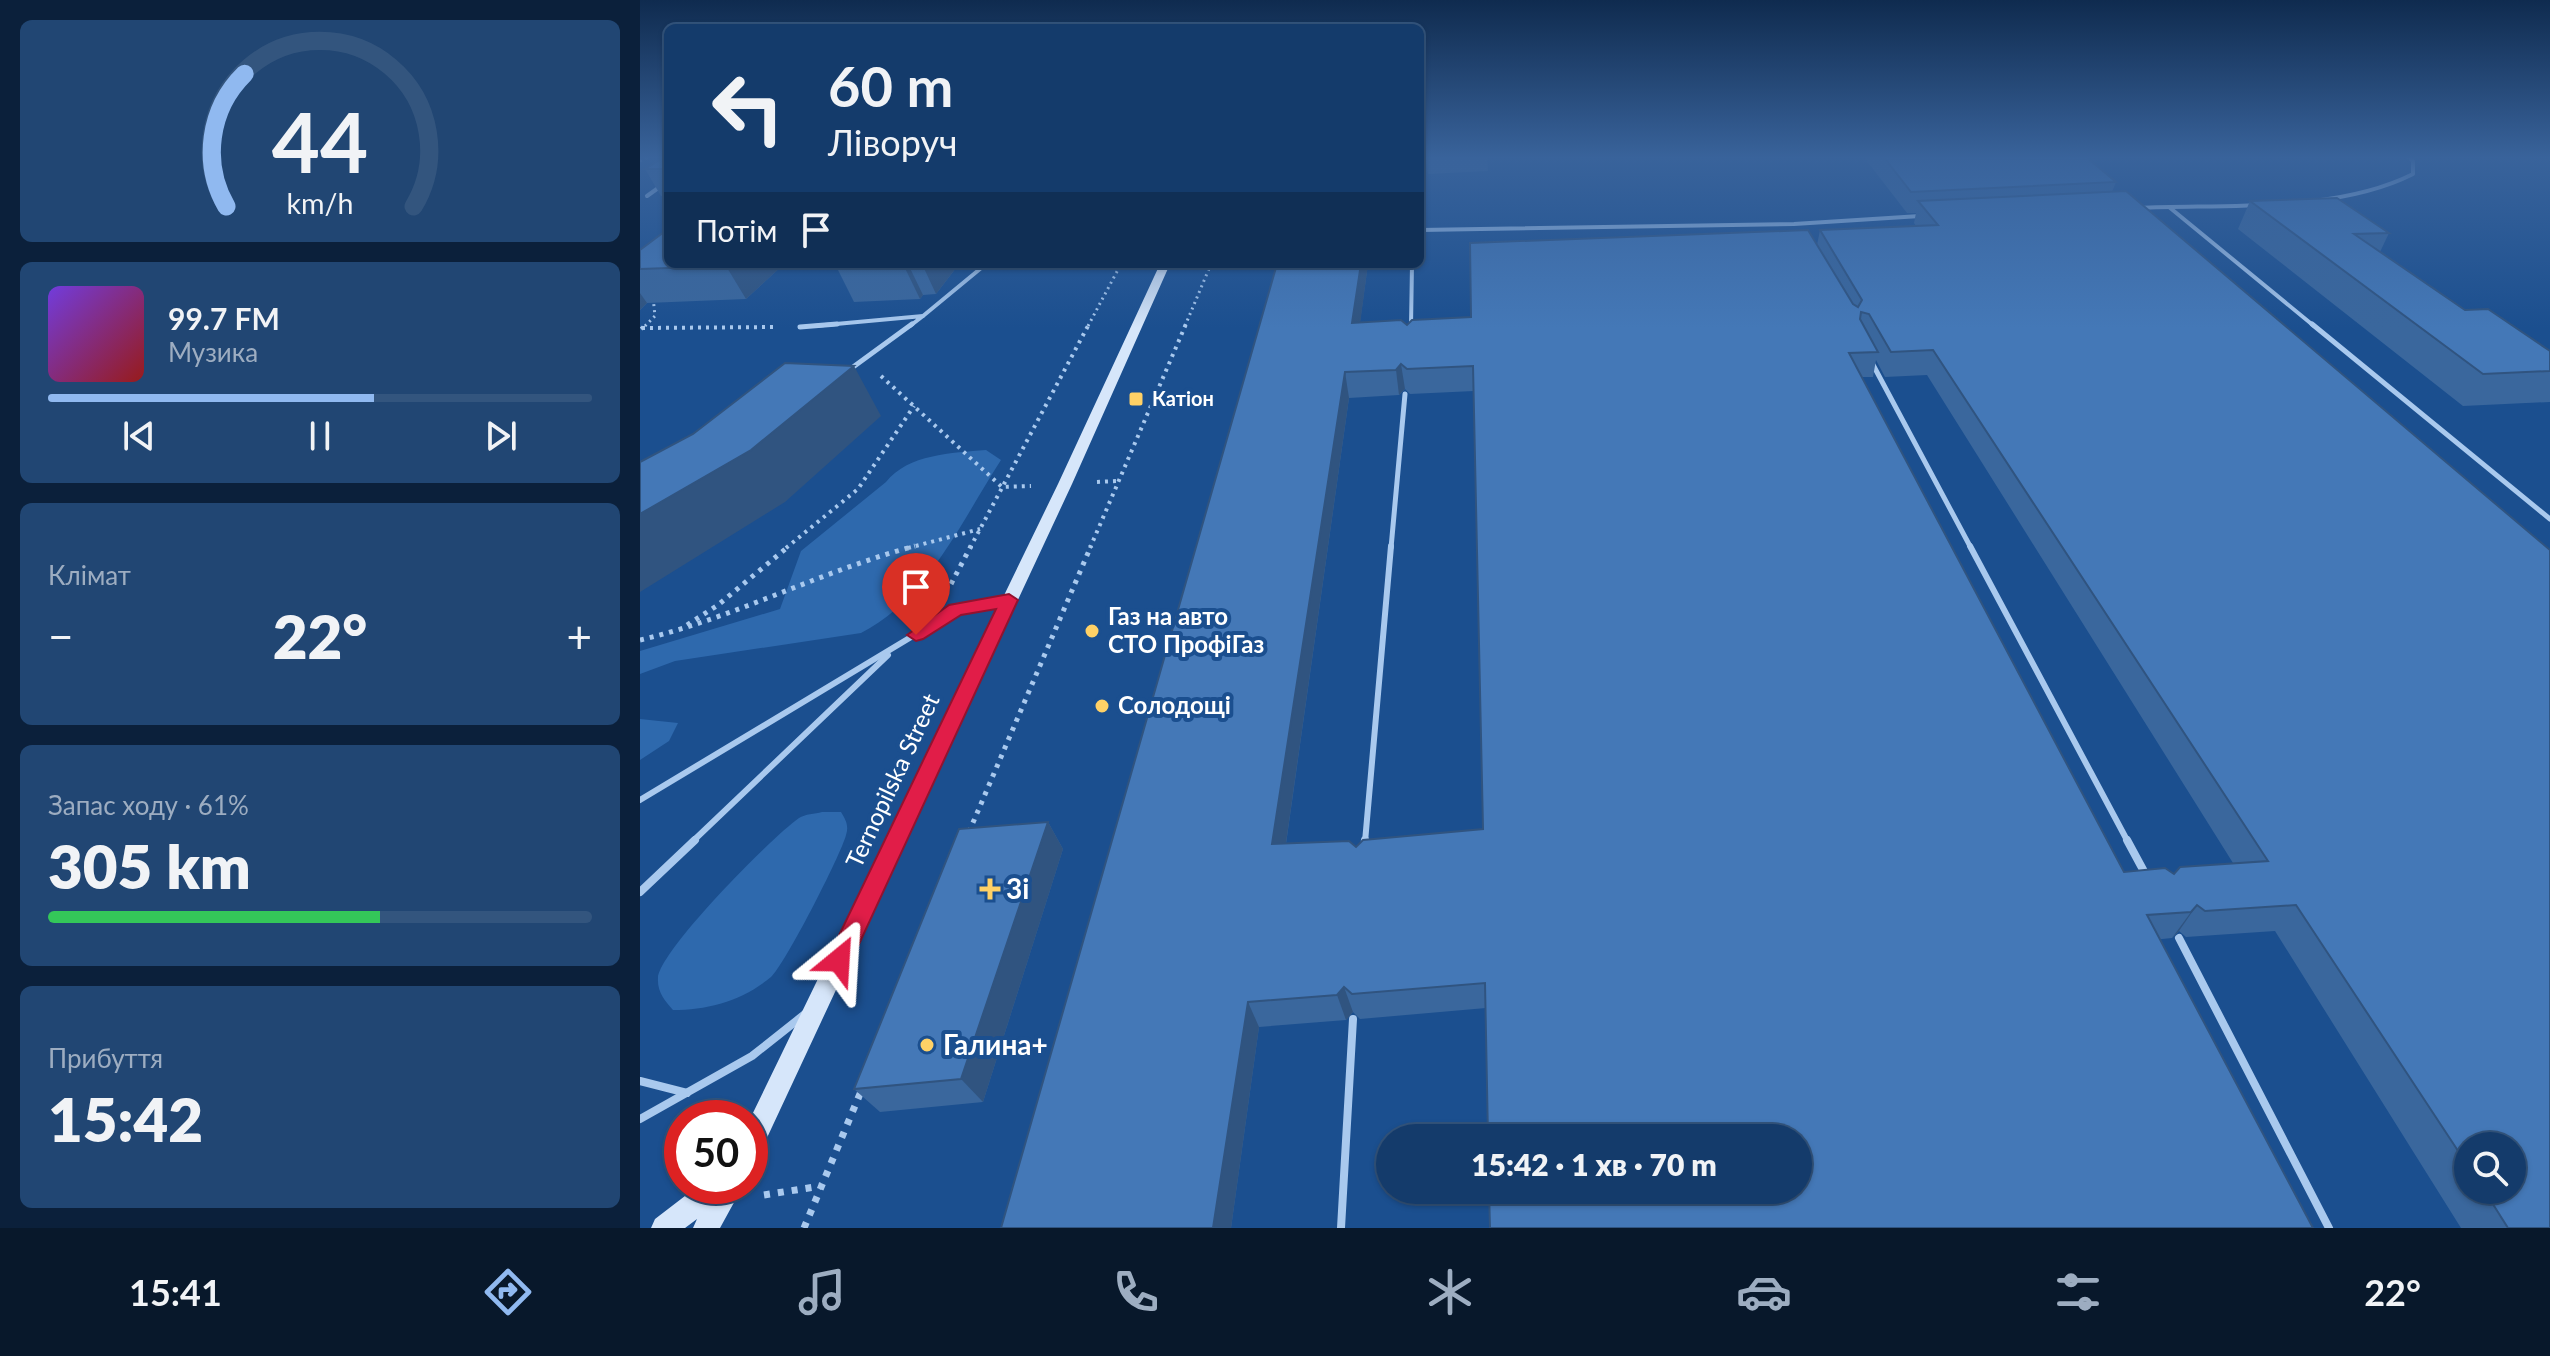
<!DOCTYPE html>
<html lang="uk">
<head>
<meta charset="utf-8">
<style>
  :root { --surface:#143b6b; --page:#214673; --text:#f1f3f6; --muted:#9dadc1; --line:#33557e; --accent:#90b9f0 }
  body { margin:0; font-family:Lato,sans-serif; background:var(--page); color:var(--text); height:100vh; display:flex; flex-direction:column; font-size:30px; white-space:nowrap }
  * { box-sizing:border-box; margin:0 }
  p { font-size:26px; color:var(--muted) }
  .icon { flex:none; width:44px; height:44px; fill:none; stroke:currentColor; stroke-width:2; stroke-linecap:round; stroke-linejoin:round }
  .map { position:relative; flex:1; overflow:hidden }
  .drawer { display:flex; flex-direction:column; gap:20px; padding:20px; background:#0b203b; width:640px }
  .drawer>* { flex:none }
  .banner { position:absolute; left:24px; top:24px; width:760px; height:244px; border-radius:12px; box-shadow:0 2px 6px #0004,0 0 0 2px var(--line); background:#143b6b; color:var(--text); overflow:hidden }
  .fabs { position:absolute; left:1814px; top:1132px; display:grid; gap:16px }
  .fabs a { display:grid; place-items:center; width:72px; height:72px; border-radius:50%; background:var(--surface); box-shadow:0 2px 6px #0004,0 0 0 2px var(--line); font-size:40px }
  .speed { position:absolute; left:24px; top:1100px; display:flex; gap:16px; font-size:40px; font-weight:700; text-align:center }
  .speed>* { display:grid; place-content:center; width:104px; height:104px; border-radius:50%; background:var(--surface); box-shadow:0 2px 6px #0004,0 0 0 2px var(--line); line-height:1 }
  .speed .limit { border:12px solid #d22; background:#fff; color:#111 }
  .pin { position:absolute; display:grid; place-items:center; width:68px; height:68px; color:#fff; margin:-82px -34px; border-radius:50% 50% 50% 0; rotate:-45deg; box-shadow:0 0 8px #0007 }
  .pin .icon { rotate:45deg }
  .me { position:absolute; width:88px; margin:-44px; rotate:27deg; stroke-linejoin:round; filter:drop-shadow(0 0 6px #0008) }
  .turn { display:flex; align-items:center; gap:28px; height:168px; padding:0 32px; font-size:36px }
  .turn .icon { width:104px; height:104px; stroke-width:2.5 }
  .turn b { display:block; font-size:56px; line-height:68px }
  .then { display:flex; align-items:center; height:76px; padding:0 32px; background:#0003; gap:16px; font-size:30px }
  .big { font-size:60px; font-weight:800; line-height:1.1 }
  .drawer .widget { flex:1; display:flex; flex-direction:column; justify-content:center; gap:12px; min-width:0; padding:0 28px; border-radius:12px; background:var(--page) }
  .drawer .dial { align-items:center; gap:0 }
  .dial svg { height:208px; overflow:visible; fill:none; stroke:var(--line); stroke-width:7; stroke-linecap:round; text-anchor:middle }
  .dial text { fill:var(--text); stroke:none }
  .song { display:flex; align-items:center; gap:24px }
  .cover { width:96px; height:96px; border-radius:12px; background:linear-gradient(135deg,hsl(260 70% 55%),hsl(0 70% 35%)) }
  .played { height:8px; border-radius:4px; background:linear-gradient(90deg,var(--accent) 60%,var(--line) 60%) }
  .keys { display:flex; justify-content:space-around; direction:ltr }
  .heat { display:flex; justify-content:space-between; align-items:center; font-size:44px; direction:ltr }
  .charge { height:12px; border-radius:6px; background:linear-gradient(90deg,#34c759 61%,var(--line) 0) }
  .trip { position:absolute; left:736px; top:1124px; width:436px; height:80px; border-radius:40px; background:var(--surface); box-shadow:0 2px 6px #0004,0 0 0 2px var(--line); font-weight:800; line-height:80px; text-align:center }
  .tabs { display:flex; height:128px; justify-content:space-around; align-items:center; background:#08182b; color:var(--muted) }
  .tabs .icon { width:56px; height:56px }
  .tabs .on { color:var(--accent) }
  .tabs b { font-size:36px; color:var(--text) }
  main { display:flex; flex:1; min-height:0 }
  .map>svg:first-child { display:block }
  .green { fill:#2e69ad }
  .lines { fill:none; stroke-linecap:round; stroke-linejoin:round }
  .path-far3 { stroke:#a9c9ee; stroke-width:3; stroke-dasharray:2 4; stroke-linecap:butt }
  .path-far2 { stroke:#a9c9ee; stroke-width:4; stroke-dasharray:3 5; stroke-linecap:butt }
  .path-far1 { stroke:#a9c9ee; stroke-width:5; stroke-dasharray:4 6; stroke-linecap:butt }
  .path { stroke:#a9c9ee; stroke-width:7; stroke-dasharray:6 8; stroke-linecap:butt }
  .lane-far3 { stroke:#a9c9ee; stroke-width:4 }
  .lane-far2 { stroke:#a9c9ee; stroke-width:5 }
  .lane-far1 { stroke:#a9c9ee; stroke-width:6 }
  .lane { stroke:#a9c9ee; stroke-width:8 }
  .secondary { fill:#d6e6fa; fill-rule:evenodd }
  .wall { fill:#3a679d; fill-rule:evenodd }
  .shaded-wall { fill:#305480 }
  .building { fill:#4478b7; stroke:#305480; stroke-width:2; fill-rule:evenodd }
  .route { fill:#e11d48; stroke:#92132f; stroke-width:2 }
  .poi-dot { fill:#ffd166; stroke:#1b4f8f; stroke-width:3 }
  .labels { text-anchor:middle; stroke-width:8; stroke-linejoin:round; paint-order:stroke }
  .far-poi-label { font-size:20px; font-weight:bold; fill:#fff; stroke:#1b4f8f; text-anchor:start }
  .poi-label { font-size:24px; font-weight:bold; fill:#fff; stroke:#1b4f8f; text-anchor:start }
  .street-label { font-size:24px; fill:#fff; stroke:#1b4f8f }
  .near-poi-label { font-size:28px; font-weight:bold; fill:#fff; stroke:#1b4f8f; text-anchor:start }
</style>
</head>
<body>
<main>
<section class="drawer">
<div class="widget dial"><svg viewBox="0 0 100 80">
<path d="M14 69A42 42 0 1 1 86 69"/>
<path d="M14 69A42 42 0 0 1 21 18" stroke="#90b9f0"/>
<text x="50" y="56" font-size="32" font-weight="700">44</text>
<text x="50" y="72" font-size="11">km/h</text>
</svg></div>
<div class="widget">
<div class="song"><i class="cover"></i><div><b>99.7 FM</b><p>Музика</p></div></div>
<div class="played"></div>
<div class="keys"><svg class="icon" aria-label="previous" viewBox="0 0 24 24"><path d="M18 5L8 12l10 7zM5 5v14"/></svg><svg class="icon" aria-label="pause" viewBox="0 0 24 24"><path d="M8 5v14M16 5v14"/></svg><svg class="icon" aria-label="next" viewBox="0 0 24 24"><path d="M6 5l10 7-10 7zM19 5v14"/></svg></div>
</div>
<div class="widget"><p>Клімат</p>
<div class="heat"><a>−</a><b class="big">22°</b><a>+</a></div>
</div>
<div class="widget"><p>Запас ходу · 61%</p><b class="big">305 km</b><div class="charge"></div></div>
<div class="widget"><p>Прибуття</p><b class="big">15:42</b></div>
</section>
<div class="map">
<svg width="1910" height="1228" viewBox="0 0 1910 1228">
  <rect width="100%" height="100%" fill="#1b4f8f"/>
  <g class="green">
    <path d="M346,450L361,460C322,520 287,600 221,633L35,661L0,674V651L140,609L161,551L246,482C268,454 312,453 346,450Z"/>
    <path d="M0,719L38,723L29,741L0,760Z"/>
    <path d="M182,812H201C206,820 209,826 206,835C201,855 144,966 131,977C102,1001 68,1010 33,1010C25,1001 17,992 18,978C20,950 133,836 159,818C165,814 175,814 182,812Z"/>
  </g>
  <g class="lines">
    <g class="path-far3">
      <path d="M0,161L10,156"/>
      <path d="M5,326L15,316L13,297"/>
      <path d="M448,326L481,264"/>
      <path d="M545,326L571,264"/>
    </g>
    <g class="path-far2">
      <path d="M2,328L137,327"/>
      <path d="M1,329L7,324"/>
      <path d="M241,376L362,487L391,486"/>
      <path d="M457,482L478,481"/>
      <path d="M146,548L218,489L274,406"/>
      <path d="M268,548L340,529"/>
      <path d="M330,548L449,324"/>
      <path d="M450,548L546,324"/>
    </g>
    <g class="path-far1">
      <path d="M311,584L331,546"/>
      <path d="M47,625L78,605L149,546"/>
      <path d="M0,640C94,618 181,571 275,546"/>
      <path d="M329,832L451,546"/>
    </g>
    <g class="path">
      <path d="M124,1195L181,1186"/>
      <path d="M164,1228L222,1089"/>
    </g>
    <g class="lane-far3">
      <path d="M7,196L28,181"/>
      <path d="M1529,207L1674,326"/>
      <path d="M1499,208C1584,204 1696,213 1773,174V161L1768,156"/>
      <path d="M780,230L1154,224L1280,216"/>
      <path d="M283,316L346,264"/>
      <path d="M174,326L283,316L270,326"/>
      <path d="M771,326L772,264"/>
    </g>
    <g class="lane-far2">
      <path d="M1672,324L1910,519"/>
      <path d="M160,327L197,324"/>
      <path d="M771,329V324"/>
      <path d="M1231,361L1331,548"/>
      <path d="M209,370L272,324"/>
      <path d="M751,548L765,394"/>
    </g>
    <g class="lane-far1">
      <path d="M1330,546L1488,842"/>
      <path d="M0,800L316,610L366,601"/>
      <path d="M52,842L248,655"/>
      <path d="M725,842L751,546"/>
    </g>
    <g class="lane">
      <path d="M1487,840L1507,877"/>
      <path d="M724,848L725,840"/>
      <path d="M0,892L55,840"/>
      <path d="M1539,938L1689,1228"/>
      <path d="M0,1081L47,1093"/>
      <path d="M0,1119L112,1056L165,1014"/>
      <path d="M701,1228L713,1019"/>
    </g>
    <g class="secondary">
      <path d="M520,264H530L432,484L119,1155L110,1158V1119L418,484Z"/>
      <path d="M58,1186H103L80,1228H53L57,1219L45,1228H11L15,1219Z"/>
    </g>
  </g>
  <g class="wall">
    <path d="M28,156V196H21L5,169Z"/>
    <path d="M786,156H847L848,171L788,174Z"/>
    <path d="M1223,156H1445L1476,182L1472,192L1910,1228H1821L1635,931L1546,937L1539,931L1532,938L846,1008L720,1019L713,1012L706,1020L619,1027L591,1228H361L637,264H728L720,322L767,325L831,317L1177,245L1180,230L1276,226L1274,223L1276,213H1267ZM1236,360L1245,377L1287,375L1593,863L1534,874L1484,872L1221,377H1233ZM765,389L770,394L834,391L843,829L716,847L646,844L709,398L759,395ZM1828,1146L1872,1190H1828Z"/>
    <path d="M1610,201L1749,233L1740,252L1825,310L1910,351V402L1823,406L1598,229Z"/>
    <path d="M0,250L28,264H144L106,299L7,303L0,310Z"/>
    <path d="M195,264H319L296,294L283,295L280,299L214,302Z"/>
    <path d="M408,822L423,849L343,1102L240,1112L214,1089Z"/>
  </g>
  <g class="shaded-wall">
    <path d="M88,264H144L106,299L86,266Z"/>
    <path d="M263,264H268L283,295L280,299Z"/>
    <path d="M282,264H319L296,294Z"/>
    <path d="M721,264H728L717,347L712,323Z"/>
    <path d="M0,293L7,303L0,310Z"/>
    <path d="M761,364L765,389L759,395L756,370Z"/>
    <path d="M214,366L241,416L145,502L0,592V514Z"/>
    <path d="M705,372L709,398L642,871L632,844Z"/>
    <path d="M408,822L423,849L343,1102L321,1079Z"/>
    <path d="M1557,905L1539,931L1532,938L1551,912Z"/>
    <path d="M704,987L713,1012L706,1020L697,995Z"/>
    <path d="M608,1002L619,1027L591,1228H573Z"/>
  </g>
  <g class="building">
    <path d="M26,156H28V169H5Z"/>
    <path d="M1243,156H1445L1476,182L1271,192Z"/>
    <path d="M1486,191L1910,550V1228H1868L1844,1190H1872V1146H1828V1166L1656,905L1565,911L1557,905L1551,912L1507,915L1673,1228H850L849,1190H1158V1138H848L845,983L712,994L704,987L697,995L608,1002L573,1228H361L637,264H721L712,323L761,320L767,325L772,320L831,317L830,243L1168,230L1213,304L1218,307L1222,300L1180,230L1298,225L1278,201ZM1221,312L1229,314L1251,352L1293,350L1628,861L1540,867L1534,874L1525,868L1484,872L1209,353L1238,352L1220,319ZM761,364L767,369L833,366L843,829L723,840L716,847L709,841L632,844L705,372L756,370Z"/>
    <path d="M1697,198L1749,233L1714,234L1825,310L1848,309L1910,351V371L1843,374L1610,201Z"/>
    <path d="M28,229V264H88L86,266L0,269V250Z"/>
    <path d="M145,363L214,366L111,450L0,514V462L53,434Z"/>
    <path d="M408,822L321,1079L214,1089L319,829Z"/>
  </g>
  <linearGradient id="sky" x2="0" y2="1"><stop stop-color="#0f2b4f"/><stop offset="0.48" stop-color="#39639b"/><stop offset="1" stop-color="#39639b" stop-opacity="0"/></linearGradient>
  <rect width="1910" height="328" fill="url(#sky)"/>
  <path class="route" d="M369,594L378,600L208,968L199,971L191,968L187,960L191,952L356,609L321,615L283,639L276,641L267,635L309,605Z"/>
  <g class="poi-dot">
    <rect x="488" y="391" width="16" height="16" rx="4"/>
    <circle cx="452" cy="631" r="8"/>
    <circle cx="462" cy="706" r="8"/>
    <path d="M346 877h8v8h8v8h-8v8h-8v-8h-8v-8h8z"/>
    <circle cx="287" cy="1045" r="8"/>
  </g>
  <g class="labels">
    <g class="far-poi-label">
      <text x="512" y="406">Катіон</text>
    </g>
    <g class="poi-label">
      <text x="468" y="625">Газ на авто<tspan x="468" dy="28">СТО ПрофіГаз</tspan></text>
      <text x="478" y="714">Солодощі</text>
    </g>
    <g class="street-label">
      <text transform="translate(253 781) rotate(-65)" y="8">Ternopilska Street</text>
    </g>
    <g class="near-poi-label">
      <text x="366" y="899">3i</text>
      <text x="303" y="1055">Галина+</text>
    </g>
  </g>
</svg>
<div class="fabs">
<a><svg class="icon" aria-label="search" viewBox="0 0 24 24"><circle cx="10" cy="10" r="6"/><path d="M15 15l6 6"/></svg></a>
</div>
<div class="speed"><div class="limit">50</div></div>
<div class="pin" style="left:276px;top:635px;background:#d93025"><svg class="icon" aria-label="arrive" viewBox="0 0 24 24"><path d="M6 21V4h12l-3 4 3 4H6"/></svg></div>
<svg class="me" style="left:199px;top:960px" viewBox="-20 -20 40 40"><path d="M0-17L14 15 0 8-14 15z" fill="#e11d48" stroke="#fff" stroke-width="4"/></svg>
<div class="trip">15:42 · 1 хв · 70 m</div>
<div class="banner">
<div class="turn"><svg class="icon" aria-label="left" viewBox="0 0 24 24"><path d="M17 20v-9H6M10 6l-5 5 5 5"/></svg><div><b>60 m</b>Ліворуч</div></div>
<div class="then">Потім<svg class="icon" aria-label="arrive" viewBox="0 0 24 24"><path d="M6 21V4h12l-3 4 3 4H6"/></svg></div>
</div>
</div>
</main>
<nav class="tabs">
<b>15:41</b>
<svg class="icon on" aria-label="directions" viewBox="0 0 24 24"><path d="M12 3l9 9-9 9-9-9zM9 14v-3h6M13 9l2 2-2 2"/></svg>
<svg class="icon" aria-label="music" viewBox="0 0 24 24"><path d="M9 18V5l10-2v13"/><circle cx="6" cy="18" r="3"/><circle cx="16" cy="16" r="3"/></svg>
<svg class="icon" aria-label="phone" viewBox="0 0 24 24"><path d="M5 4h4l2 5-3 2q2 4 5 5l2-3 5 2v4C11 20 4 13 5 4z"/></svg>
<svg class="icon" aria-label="climate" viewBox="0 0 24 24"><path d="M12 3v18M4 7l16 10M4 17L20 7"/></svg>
<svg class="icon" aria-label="car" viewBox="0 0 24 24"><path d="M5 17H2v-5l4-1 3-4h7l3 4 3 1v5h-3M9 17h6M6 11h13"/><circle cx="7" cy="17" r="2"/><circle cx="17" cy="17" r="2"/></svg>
<svg class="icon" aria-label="filters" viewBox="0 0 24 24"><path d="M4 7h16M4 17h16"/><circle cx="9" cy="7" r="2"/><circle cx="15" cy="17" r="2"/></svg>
<b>22°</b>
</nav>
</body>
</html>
